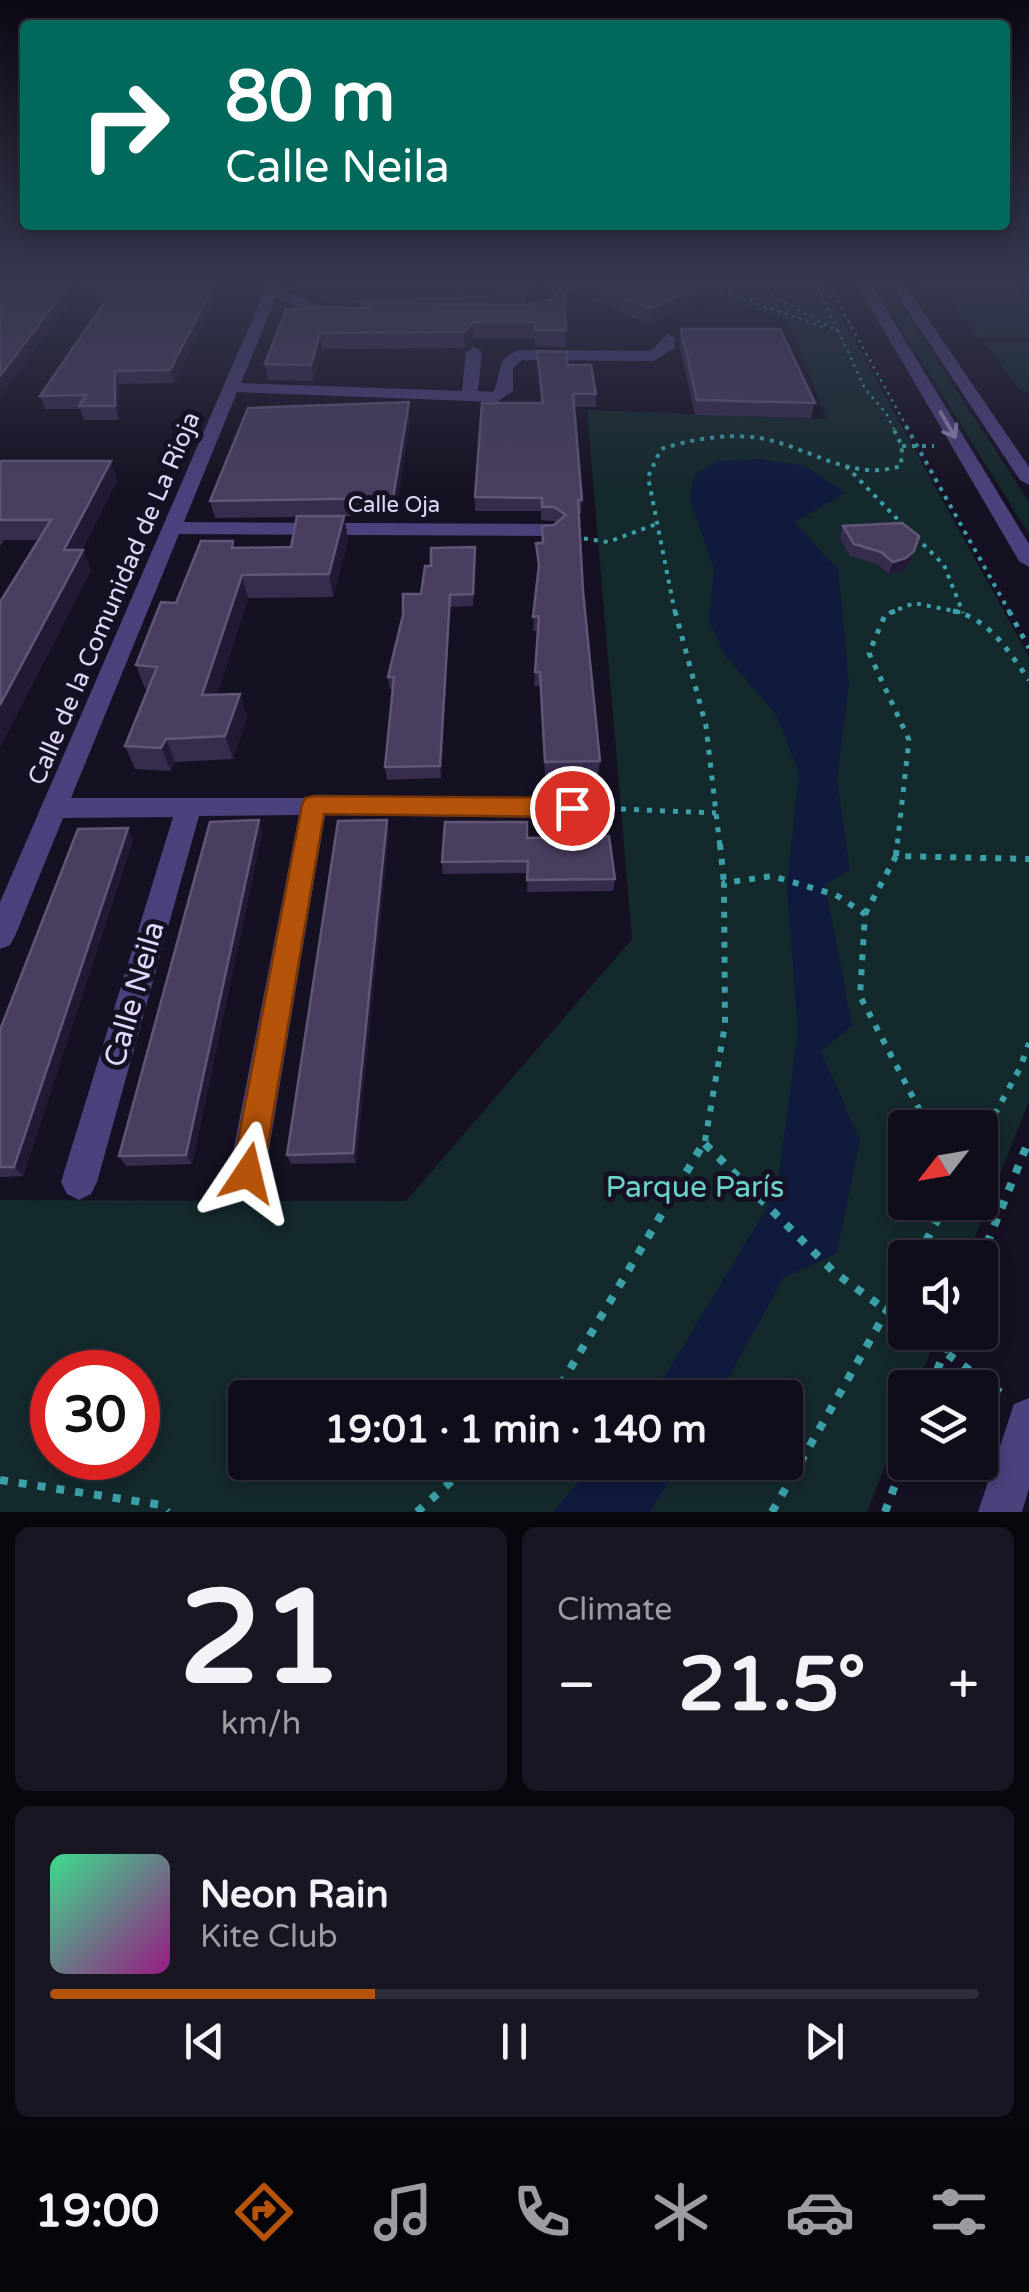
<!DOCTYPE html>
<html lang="en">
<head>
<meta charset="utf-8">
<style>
  :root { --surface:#100d1a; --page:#191623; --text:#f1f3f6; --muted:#9c9ca2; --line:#302d39; --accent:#b45309 }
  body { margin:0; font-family:"Varela Round",sans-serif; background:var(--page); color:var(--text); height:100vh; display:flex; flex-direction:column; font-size:38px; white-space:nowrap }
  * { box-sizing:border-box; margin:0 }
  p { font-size:32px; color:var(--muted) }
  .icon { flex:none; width:55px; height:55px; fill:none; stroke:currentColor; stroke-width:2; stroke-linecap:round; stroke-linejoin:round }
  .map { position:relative; height:1512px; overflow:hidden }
  .side { display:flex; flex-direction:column; gap:15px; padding:15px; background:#09070e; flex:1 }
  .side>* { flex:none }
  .top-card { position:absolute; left:20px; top:20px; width:990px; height:210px; border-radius:10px; box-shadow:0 5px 15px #0003,0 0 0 2px var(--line); background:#00695c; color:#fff; overflow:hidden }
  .needle { width:65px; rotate:239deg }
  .buttons { position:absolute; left:888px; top:1110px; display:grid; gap:20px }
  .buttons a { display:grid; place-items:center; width:110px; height:110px; border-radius:10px; background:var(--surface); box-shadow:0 5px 15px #0003,0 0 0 2px var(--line); font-size:50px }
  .speed { position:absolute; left:30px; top:1350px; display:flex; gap:20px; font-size:50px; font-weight:700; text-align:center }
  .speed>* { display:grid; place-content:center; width:130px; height:130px; border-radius:50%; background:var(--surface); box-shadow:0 5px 15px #0003,0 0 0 2px var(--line); line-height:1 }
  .speed .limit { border:15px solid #d22; background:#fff; color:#111 }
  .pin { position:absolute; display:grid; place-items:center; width:85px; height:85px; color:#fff; margin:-42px; border:5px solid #fff; border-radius:50%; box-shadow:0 2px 10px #0007 }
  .me { position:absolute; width:110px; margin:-55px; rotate:10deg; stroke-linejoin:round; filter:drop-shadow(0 0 8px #0008) }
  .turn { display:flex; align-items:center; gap:35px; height:210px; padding:0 40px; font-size:45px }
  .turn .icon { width:130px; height:130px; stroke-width:2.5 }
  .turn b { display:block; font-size:70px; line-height:85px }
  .big { font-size:75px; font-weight:700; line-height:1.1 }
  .side .widget { flex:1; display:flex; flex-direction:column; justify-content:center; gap:15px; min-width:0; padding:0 35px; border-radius:15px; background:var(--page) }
  .side .dial { align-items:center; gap:0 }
  .dial b { font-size:130px; line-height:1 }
  .song { display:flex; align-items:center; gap:30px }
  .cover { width:120px; height:120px; border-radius:15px; background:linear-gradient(135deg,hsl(150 70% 55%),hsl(310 70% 35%)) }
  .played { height:10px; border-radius:5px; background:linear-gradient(90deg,var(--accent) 35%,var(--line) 35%) }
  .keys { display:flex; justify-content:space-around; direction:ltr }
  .heat { display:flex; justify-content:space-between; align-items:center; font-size:55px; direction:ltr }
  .side .tiles { flex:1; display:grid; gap:15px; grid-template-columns:1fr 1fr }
  .widget:last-child { grid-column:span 2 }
  .trip { position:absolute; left:228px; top:1380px; width:575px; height:100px; border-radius:10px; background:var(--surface); box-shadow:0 5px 15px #0003,0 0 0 2px var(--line); font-weight:700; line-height:100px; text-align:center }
  .menu { display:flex; height:160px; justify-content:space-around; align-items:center; background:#06050a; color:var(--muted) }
  .menu .icon { width:70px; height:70px }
  .menu .selected { color:var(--accent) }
  .menu b { font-size:45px; color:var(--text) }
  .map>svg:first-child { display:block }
  .green { fill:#14292c; fill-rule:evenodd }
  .water { fill:#0f1a3d }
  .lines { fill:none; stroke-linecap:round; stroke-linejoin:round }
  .path-far4 { stroke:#3ca0a9; stroke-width:2.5; stroke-dasharray:2.5 5; stroke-linecap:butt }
  .path-far3 { stroke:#3ca0a9; stroke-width:4; stroke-dasharray:4 6; stroke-linecap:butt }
  .path-far2 { stroke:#3ca0a9; stroke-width:5; stroke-dasharray:5 8; stroke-linecap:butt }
  .path-far1 { stroke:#3ca0a9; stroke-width:6; stroke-dasharray:6 9; stroke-linecap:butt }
  .path { stroke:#3ca0a9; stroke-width:8; stroke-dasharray:8 11; stroke-linecap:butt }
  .minor { fill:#4b417c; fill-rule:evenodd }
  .wall { fill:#382c4e; fill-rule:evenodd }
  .shaded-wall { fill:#231935 }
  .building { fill:#4a3e60; stroke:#615678; stroke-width:2.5 }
  .oneway { stroke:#8e84b5 }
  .route { fill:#b45309; stroke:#753606; stroke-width:2.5 }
  .labels { text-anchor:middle; stroke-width:10; stroke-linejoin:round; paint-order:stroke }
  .far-street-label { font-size:22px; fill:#e0d7fa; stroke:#161122 }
  .street-label { font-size:25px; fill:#e0d7fa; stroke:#161122 }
  .near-street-label { font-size:30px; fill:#e0d7fa; stroke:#161122 }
  .near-park-label { font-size:30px; fill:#6bd3c7; stroke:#161122 }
</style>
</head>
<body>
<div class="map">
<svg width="1029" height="1512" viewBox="0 0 1029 1512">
  <rect width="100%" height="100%" fill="#161122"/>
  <g class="green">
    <path d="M675,281H822L1029,657V1101L967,1257L905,1258V1332L938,1333L916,1387L905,1388V1415L867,1512H0V1200L406,1201L632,939L587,410L827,419L788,322ZM905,1128H980V1202H905ZM52,1372H138V1458H52ZM245,1398H785V1462H245Z"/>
    <path d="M871,281H886L1029,502V534Z"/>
    <path d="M919,281H1002L968,290L1010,281L1029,301V337H978L947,293L930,296Z"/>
    <path d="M983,342H1029V393L1019,389Z"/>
  </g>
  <g class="water">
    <path d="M761,459L806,466L845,493L795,522L838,570L849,684L837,779L850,870L825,885L852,1025L821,1052L860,1140L836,1254L783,1278L718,1397H647L667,1373L777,1191L798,1031L787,888L799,772L775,713L724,654L709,620L714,568L690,500L694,475L717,461Z"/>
    <path d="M594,1463V1462L680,1463L650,1512H553Z"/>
  </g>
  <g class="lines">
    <g class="path-far4">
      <path d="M693,281L823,327"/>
      <path d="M745,281L839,332L865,389L886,413L894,429"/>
      <path d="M815,281L838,332"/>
      <path d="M826,281L908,429"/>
    </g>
    <g class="path-far3">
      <path d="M906,426L1010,613"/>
      <path d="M902,446H934"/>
      <path d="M846,466L904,526"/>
      <path d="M574,537L608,542L659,523"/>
      <path d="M916,537L944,565L963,613"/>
      <path d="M675,613L648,477L661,449C691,439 729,433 760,438C810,447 850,482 901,466L902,446L892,426"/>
      <path d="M889,613L914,603L964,613"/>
    </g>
    <g class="path-far2">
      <path d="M675,611L706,726L720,847"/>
      <path d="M895,611L885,615L869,653L909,740L897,847"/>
      <path d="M953,611C989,618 1009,652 1029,680"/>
      <path d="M1009,611L1029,648"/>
      <path d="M595,808L716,813"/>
    </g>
    <g class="path-far1">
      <path d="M720,844L724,883"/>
      <path d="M896,856L897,844"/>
      <path d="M865,914L896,856L1029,859"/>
      <path d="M705,1141L725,1025L724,883L772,876L836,895L865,914L860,996L929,1128"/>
      <path d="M980,1141L1020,1068L1029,1043"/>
    </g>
    <g class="path">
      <path d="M705,1144L834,1272L905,1324"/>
      <path d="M917,1258L947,1202"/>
      <path d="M980,1261L1029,1140"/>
      <path d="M917,1332L1004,1395"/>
      <path d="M931,1388L951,1332"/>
      <path d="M547,1398L560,1386L706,1139"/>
      <path d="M0,1480L161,1505L168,1512"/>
      <path d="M417,1512L473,1462"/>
      <path d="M772,1512L905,1279"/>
      <path d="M885,1512L905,1458"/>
    </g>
    <g class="minor">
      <path d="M269,281H283L280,288L321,306H348L355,310C331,325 299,307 276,297L241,383L462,391L466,352L474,347L482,352L478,391L493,392C503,374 493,358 520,350L650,351L668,334L675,338V348L653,361L522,360L513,368V391L497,402L237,392L184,522L552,524L562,530L552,536L179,534L71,798H572L581,801L585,808L581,815L572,818L325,815L265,1173L259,1185L247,1191L235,1185L229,1173L299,815L199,816L97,1182L91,1194L79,1200L67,1194L61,1182L173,817L63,818L15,936L10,945L0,949V902Z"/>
      <path d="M855,281H869L1029,544V567L1019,561Z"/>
      <path d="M888,281H902L1029,467V485L1020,480Z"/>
      <path d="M1029,1398V1488L1022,1512H978L1014,1404Z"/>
    </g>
  </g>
  <g class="wall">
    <path d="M0,281H225L174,383L119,384V420H84L80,409H45L40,396L103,303L81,288Z"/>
    <path d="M296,281H701L710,284L707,300L648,324L590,299L565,307V347L535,346L534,338H474L465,348L322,349L313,381L268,380L265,364L361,308L360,303L328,302L297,288ZM545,292L552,299L534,303L535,296Z"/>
    <path d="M681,329L815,403L811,418L695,415L679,343Z"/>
    <path d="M537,351L567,365L596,394V407H574L582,500L581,514H579L583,591L600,761L598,775L545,776L540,686H534L538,631H533L538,573L536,543H542L557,523L554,521L541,520V511H475V497L541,403Z"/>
    <path d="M410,419L395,515L344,516L348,539L333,597L248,598L217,695L240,694L247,718L233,759L175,762L171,771L135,769L125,746L148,689H145L136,665L176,603L234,548L291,547L297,517L215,518L210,501Z"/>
    <path d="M0,461L117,480L82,550L91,570L0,747V602L38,540H4L0,546Z"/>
    <path d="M843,526L910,563L901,571L889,574L877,564L850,556L840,538Z"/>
    <path d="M475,559L473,606L450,607L441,778L387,780L385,767L393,689H390L388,677L421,594Z"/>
    <path d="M259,820L262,833L192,1164L126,1166L119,1156Z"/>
    <path d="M387,820L389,832L356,1163L291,1164L287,1155Z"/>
    <path d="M527,838L615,879L613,891L527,892L528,873L443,874L442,862Z"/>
    <path d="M133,840L23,1176L0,1177V1030Z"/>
  </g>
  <g class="shaded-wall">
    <path d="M72,281H79L81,288L0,397V376Z"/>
    <path d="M216,281H225L174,383L170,370Z"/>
    <path d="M534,281H545V292L535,296L534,303L526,305L527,290Z"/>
    <path d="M591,283L590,299L564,308V292Z"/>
    <path d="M710,284L707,300L648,324L650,308Z"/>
    <path d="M473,322L474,338L465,348L464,332Z"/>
    <path d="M320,333L322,349L313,381L311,365Z"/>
    <path d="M115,371L119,384V420L115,406Z"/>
    <path d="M409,402L410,419L395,515L393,498Z"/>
    <path d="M111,461L117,480L72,570L64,550Z"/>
    <path d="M344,516L348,539L333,597L329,574Z"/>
    <path d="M83,550L91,570L0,747V705Z"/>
    <path d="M914,551L910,563L901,571L889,574L893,562Z"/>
    <path d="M242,575L248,598L210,718L202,695Z"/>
    <path d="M450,595V607L441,778L440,766Z"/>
    <path d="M240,694L247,718L233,759L225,736Z"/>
    <path d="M166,739L175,762L171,771L161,748Z"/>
    <path d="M259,820L262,833L192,1164L186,1155Z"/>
    <path d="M387,820L389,832L356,1163L353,1153Z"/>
    <path d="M128,828L133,840L23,1176L14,1167Z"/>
  </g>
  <g class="building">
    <path d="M0,281H72L0,376Z"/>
    <path d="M86,281H216L170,370L115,371V406H79L86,395L40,396L108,297Z"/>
    <path d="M313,281H534L535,287L527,290L326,287Z"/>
    <path d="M550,281H701L710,284L650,308L591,283L564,292L566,330H535L534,322H473L464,332L320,333L311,365L265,364L286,309L372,308L360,303L527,305L553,299L560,290Z"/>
    <path d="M681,329H780L815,403L697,400Z"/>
    <path d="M537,351L567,352V365H591L596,394H573L582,500H578L583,591L600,761L545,762L540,672H535L539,616L533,617L539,565L536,543H543L542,526L554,525L566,515L554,507H542V498L475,497L482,403H543Z"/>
    <path d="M409,402L393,498L210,501L248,408Z"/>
    <path d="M0,461H111L64,550H83L0,705V602L51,520H0Z"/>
    <path d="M297,516H344L329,574L242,575L202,695L240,694L225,736L166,739L161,748L125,746L157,667L136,665L161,602L176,603L201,541H233L232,548L291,547Z"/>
    <path d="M902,523L919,536L914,551L906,558L893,562L881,552L854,544L843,526Z"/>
    <path d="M475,547L473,594L450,595L440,766L385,767L394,677H388L403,615V594H421L425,566H431V548Z"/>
    <path d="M259,820L186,1155L119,1156L210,822Z"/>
    <path d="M387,820L353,1153L287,1155L338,821Z"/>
    <path d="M445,822H527V838L609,836L615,879L527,880L528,861L442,862Z"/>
    <path d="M128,828L14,1167H0V1030L78,829Z"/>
  </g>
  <defs><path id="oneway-shaft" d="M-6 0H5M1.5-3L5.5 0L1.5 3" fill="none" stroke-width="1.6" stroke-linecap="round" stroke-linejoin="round" transform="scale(2.5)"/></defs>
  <use class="oneway" href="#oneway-shaft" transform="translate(948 425) rotate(60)"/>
  <linearGradient id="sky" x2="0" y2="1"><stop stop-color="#0c0913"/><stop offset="0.57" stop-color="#36384f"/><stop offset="1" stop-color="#36384f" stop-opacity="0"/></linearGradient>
  <rect width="1029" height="493" fill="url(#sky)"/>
  <path class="route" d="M314,796L572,798L581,801L584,808L581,814L572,817L324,814L263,1173L259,1185L248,1189L236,1185L232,1173L302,805L305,798Z"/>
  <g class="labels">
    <g class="far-street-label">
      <text x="394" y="512">Calle Oja</text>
    </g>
    <g class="street-label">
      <text transform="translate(113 598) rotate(-67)" y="9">Calle de la Comunidad de La Rioja</text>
    </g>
    <g class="near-street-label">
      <text transform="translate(134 994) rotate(-74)" y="10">Calle Neila</text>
    </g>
    <g class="near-park-label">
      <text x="695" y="1197">Parque París</text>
    </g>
  </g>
</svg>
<div class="buttons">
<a><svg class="needle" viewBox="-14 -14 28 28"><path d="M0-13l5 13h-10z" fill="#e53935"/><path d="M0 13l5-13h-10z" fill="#9c9ca2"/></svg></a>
<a><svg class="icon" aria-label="sound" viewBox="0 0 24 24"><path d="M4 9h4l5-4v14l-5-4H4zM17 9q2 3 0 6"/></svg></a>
<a><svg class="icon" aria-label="layers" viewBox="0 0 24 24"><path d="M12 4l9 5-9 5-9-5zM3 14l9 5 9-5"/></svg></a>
</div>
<div class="speed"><div class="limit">30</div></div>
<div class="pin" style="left:572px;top:808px;background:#d93025"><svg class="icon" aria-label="arrive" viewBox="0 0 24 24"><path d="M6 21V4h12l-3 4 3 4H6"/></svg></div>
<svg class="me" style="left:248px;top:1173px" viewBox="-20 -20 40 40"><path d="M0-17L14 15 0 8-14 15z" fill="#b45309" stroke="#fff" stroke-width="4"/></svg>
<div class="trip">19:01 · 1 min · 140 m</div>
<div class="top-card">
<div class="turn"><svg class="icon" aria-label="right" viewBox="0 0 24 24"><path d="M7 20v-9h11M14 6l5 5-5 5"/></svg><div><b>80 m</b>Calle Neila</div></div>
</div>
</div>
<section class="side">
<div class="tiles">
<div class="widget dial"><b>21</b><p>km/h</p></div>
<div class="widget"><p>Climate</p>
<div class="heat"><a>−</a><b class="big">21.5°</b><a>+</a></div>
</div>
<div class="widget">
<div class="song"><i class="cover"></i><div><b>Neon Rain</b><p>Kite Club</p></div></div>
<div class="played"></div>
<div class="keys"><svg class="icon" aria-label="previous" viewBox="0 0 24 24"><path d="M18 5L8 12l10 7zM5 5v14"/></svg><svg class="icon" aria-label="pause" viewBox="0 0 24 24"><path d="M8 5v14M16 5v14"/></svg><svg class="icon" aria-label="next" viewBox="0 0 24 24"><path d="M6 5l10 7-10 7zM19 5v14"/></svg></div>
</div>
</div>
</section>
<nav class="menu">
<b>19:00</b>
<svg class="icon selected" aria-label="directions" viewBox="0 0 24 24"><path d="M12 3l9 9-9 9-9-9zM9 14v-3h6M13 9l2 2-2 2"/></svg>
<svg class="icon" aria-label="music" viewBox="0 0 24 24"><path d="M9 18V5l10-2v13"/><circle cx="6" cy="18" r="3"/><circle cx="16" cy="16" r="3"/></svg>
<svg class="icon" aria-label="phone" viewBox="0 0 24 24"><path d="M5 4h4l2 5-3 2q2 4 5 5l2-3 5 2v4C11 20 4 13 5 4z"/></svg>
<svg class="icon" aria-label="climate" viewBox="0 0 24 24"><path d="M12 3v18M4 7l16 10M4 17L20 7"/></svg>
<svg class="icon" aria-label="car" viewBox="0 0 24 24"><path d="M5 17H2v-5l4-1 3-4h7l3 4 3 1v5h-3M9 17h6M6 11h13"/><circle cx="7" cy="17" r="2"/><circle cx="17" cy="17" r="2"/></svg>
<svg class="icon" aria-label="filters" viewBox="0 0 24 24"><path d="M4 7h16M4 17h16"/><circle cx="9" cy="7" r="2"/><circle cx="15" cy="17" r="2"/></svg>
</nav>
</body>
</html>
